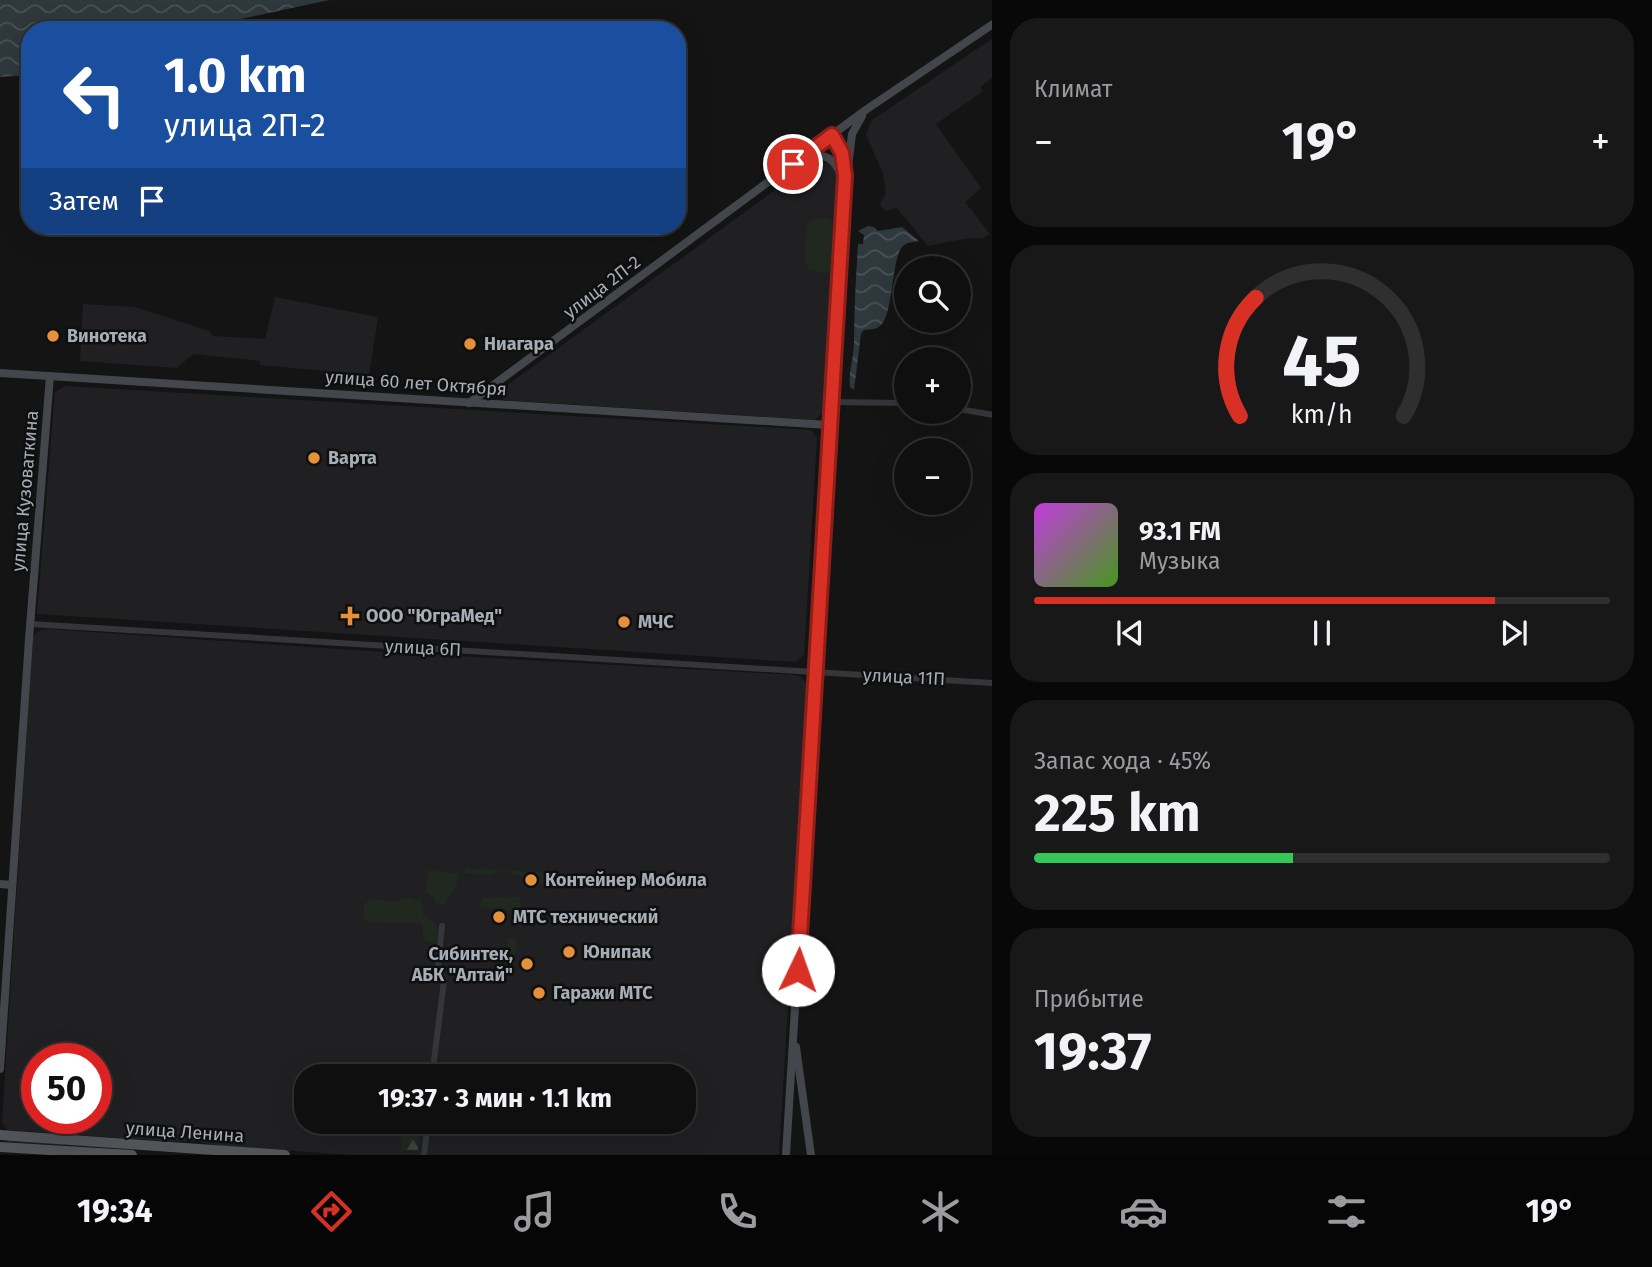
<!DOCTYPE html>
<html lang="ru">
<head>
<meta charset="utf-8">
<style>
  :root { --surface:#0f0f10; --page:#181819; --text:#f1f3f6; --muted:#9b9c9f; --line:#2f2f30; --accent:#d93025 }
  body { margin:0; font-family:"Fira Sans",sans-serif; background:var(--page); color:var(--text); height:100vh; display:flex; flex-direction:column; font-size:26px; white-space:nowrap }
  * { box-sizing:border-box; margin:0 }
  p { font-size:23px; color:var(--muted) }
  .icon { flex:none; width:38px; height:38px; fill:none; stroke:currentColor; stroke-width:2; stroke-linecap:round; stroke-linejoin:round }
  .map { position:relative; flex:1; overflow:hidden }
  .drawer { display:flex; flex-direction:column; gap:18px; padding:18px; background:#080809; width:660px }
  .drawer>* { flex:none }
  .hud { position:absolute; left:21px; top:21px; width:665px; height:214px; border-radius:28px; box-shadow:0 7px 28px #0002,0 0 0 2px var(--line); background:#1a4fa0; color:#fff; overflow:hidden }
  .tools { position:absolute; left:894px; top:256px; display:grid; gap:14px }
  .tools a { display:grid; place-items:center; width:77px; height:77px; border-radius:50%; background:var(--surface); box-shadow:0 7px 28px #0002,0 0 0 2px var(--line); font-size:35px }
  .speed { position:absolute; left:21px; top:1043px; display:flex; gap:14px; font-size:35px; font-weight:700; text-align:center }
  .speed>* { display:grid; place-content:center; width:91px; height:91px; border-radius:50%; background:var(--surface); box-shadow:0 7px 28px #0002,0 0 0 2px var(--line); line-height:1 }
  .speed .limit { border:10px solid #d22; background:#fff; color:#111 }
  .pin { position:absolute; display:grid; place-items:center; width:60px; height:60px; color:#fff; margin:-30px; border:4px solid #fff; border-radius:50%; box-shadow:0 2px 7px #0007 }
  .me { position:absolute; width:77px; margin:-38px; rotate:3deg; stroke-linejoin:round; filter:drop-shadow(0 0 5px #0008) }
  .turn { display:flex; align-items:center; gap:24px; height:147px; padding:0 28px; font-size:32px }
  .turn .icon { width:91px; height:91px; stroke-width:2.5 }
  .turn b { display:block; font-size:49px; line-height:60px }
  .then { display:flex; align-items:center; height:66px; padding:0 28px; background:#0003; gap:14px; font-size:26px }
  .big { font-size:52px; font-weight:700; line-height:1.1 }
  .drawer .tile { flex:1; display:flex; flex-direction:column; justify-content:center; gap:10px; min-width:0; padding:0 24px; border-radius:28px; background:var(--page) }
  .drawer .dial { align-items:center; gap:0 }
  .dial svg { height:182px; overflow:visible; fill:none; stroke:var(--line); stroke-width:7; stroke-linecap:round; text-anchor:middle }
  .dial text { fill:var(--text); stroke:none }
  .song { display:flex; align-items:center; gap:21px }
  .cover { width:84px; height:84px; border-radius:10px; background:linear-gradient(135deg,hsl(290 70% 55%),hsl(100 70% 35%)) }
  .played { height:7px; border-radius:4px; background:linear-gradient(90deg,var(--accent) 80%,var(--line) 80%) }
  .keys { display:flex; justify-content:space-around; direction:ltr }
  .heat { display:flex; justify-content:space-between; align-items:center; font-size:38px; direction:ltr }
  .charge { height:10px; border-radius:5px; background:linear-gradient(90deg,#34c759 45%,var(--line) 0) }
  .trip { position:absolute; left:294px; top:1064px; width:402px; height:70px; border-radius:28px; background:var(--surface); box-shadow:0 7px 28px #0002,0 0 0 2px var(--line); font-weight:700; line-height:70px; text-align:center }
  .tabs { display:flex; height:112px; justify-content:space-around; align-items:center; background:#060606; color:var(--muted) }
  .tabs .icon { width:49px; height:49px }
  .tabs .selected { color:var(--accent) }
  .tabs b { font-size:32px; color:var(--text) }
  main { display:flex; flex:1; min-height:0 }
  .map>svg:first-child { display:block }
  .built { fill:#202022; fill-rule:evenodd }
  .grass { fill:#202820 }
  .forest { fill:url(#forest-firs) }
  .water { fill:url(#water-waves) }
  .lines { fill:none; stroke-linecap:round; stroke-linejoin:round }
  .street { stroke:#35363a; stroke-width:6 }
  .secondary { stroke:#43464a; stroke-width:8 }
  .primary { stroke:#515459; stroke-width:10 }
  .route-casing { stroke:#8d1f18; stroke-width:18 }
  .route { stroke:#d93025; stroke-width:12 }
  .poi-dot { fill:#e5913c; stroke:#0f0f10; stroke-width:2.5 }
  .labels { text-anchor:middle; stroke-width:5; stroke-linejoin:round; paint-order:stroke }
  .street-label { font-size:18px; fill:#a6adb5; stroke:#0f0f10 }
  .poi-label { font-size:18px; font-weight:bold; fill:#a6adb5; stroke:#0f0f10; text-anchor:start }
</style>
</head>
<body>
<main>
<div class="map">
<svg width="993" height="1155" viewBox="0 0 993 1155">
  <defs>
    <pattern id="forest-firs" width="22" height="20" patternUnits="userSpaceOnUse" patternTransform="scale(1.75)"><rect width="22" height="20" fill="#202820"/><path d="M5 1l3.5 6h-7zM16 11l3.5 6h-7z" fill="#3d443e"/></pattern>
    <pattern id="water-waves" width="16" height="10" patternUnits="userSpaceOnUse" patternTransform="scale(1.75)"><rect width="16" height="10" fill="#2e383d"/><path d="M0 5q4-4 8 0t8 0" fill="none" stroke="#495257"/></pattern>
  </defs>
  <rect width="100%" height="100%" fill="#141415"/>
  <g class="built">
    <path d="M993,38L992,78L980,87L983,91L936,124L981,188L965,202L990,234L983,238H968L928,246L897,208L885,211L880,204L886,193L883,173L866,135L872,120Z"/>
    <path d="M816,160L832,164L838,181L823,412L815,420L504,400L502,396L505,387Z"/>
    <path d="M275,297L378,317L369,375L260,365V361L193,354L177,368L80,361L83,304L135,307L209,331L213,336L265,339Z"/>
    <path d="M65,386L811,430L817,438L804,655L795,662L37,614L55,392Z"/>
    <path d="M48,629L383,652L796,675L802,678L806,683L807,693L779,1155H351L221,1146L191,1141L175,1142L7,1130L2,1122L33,637L38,631ZM37,1059H96V1118H37ZM306,1076H684V1122H306Z"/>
  </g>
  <g class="grass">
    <path d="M822,218L830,219L836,226L833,268L826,273L810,270L805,261L807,224L811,220Z"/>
    <path d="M465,868L575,874L574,887L538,885L539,877L513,875L512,872L495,871L494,875L465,873Z"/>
    <path d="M428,870L458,874C459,887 450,893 446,904H436L432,895L426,892Z"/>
    <path d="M408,897L422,901L423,915L438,927L437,941L434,944L423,939V924L419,923L367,922L363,918L364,904L371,899L394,902Z"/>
    <path d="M519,897L522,911L479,907L483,898Z"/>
    <path d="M508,938H517L514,964L506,963Z"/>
    <path d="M7,1140L112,1147L113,1148L7,1142Z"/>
  </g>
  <path class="forest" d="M402,1132L419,1133L418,1151L401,1150Z"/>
  <g class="water">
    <path d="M0,0H329L190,30H30V75L0,77Z"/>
    <path d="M868,226L874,227L878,231L902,227L919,241C913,242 907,242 903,246C891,257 894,315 880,326C875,330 869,329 864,330L861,334L854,390L850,387C848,372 854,358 854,343C854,310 856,277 858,244H863L864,235L858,231Z"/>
  </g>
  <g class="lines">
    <g class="street">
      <path d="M831,402L906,403"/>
      <path d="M959,409L993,415"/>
      <path d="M30,624L993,683"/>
      <path d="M432,1076L444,981L438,965L442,926"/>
      <path d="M424,1155L428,1122"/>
    </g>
    <g class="secondary">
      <path d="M804,159C823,152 836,157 841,177"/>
      <path d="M848,167L852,134L862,116"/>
      <path d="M0,373L829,425"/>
      <path d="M469,403L867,109L993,24"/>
      <path d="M0,884L12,885"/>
      <path d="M796,1047L811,1155"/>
      <path d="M0,1069L29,639L50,376"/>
      <path d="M786,1155L844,204C845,179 848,156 832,135"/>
    </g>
    <g class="primary">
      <path d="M0,1135L285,1155"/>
      <path d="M0,1147L132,1155"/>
    </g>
  </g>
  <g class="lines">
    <g class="route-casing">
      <path id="route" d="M793,164L832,135L842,153L845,176L798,970"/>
    </g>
    <use href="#route" class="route"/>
  </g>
  <g class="poi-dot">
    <circle cx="53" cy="336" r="7"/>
    <circle cx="470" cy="344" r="7"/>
    <circle cx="314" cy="458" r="7"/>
    <path d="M346.5 605.5h7v7h7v7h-7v7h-7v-7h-7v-7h7z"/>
    <circle cx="624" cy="622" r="7"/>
    <circle cx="531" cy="880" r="7"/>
    <circle cx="499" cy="917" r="7"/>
    <circle cx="569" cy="952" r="7"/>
    <circle cx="527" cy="964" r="7"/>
    <circle cx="539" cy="993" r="7"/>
  </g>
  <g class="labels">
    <g class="street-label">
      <text transform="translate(602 287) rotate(-37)" y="6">улица 2П-2</text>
      <text transform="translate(416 383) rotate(4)" y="6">улица 60 лет Октября</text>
      <text transform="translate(25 491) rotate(-85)" y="6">улица Кузоваткина</text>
      <text transform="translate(423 648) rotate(3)" y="6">улица 6П</text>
      <text transform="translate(904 677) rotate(3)" y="6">улица 11П</text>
      <text transform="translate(185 1132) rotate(4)" y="6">улица Ленина</text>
    </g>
    <g class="poi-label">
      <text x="67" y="342">Винотека</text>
      <text x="484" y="350">Ниагара</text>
      <text x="328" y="464">Варта</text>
      <text x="366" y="622">ООО "ЮграМед"</text>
      <text x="638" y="628">МЧС</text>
      <text x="545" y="886">Контейнер Мобила</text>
      <text x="513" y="923">МТС технический</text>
      <text x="583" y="958">Юнипак</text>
      <text x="513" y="960" text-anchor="end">Сибинтек,<tspan x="513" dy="21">АБК "Алтай"</tspan></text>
      <text x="553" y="999">Гаражи МТС</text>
    </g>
  </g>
</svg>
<div class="tools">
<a><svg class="icon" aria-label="search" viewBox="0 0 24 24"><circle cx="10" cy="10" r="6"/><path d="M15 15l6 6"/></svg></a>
<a>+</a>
<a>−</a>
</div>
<div class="speed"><div class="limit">50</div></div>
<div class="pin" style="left:793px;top:164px;background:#d93025"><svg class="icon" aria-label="arrive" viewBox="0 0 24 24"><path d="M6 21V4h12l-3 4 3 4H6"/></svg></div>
<svg class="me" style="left:798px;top:970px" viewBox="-20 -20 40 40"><circle r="19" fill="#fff"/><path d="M0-13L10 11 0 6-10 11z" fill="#d93025"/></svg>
<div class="trip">19:37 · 3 мин · 1.1 km</div>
<div class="hud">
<div class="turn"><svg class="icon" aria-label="left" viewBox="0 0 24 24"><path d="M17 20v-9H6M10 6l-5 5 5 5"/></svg><div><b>1.0 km</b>улица 2П-2</div></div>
<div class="then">Затем<svg class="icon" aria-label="arrive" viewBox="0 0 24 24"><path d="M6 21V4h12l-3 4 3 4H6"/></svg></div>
</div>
</div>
<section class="drawer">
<div class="tile"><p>Климат</p>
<div class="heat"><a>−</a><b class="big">19°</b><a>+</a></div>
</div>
<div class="tile dial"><svg viewBox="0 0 100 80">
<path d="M14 69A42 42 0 1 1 86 69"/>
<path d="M14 69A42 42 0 0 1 21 17" stroke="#d93025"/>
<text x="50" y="56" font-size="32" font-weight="700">45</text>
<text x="50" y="72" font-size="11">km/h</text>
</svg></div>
<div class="tile">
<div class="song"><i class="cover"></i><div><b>93.1 FM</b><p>Музыка</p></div></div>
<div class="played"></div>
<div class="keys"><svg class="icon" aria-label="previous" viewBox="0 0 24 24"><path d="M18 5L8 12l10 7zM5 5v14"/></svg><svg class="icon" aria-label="pause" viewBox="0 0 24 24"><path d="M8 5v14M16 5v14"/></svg><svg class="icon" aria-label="next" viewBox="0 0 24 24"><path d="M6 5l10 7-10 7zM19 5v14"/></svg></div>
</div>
<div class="tile"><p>Запас хода · 45%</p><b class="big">225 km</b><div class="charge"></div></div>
<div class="tile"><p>Прибытие</p><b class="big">19:37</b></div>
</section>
</main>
<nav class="tabs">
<b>19:34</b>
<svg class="icon selected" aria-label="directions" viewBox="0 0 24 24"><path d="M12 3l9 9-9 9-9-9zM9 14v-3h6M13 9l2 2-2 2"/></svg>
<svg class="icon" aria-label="music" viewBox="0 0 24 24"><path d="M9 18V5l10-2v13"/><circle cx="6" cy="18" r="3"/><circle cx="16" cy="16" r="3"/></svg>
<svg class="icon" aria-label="phone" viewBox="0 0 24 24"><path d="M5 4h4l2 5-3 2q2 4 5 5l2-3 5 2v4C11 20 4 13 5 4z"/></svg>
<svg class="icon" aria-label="climate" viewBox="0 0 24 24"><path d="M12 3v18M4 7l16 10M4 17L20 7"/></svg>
<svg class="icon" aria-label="car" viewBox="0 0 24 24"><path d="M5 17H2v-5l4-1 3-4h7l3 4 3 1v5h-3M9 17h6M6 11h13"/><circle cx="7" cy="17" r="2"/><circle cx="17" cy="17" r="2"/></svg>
<svg class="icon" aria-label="filters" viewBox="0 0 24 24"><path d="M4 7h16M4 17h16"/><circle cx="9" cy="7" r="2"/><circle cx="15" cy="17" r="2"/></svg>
<b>19°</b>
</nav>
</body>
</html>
